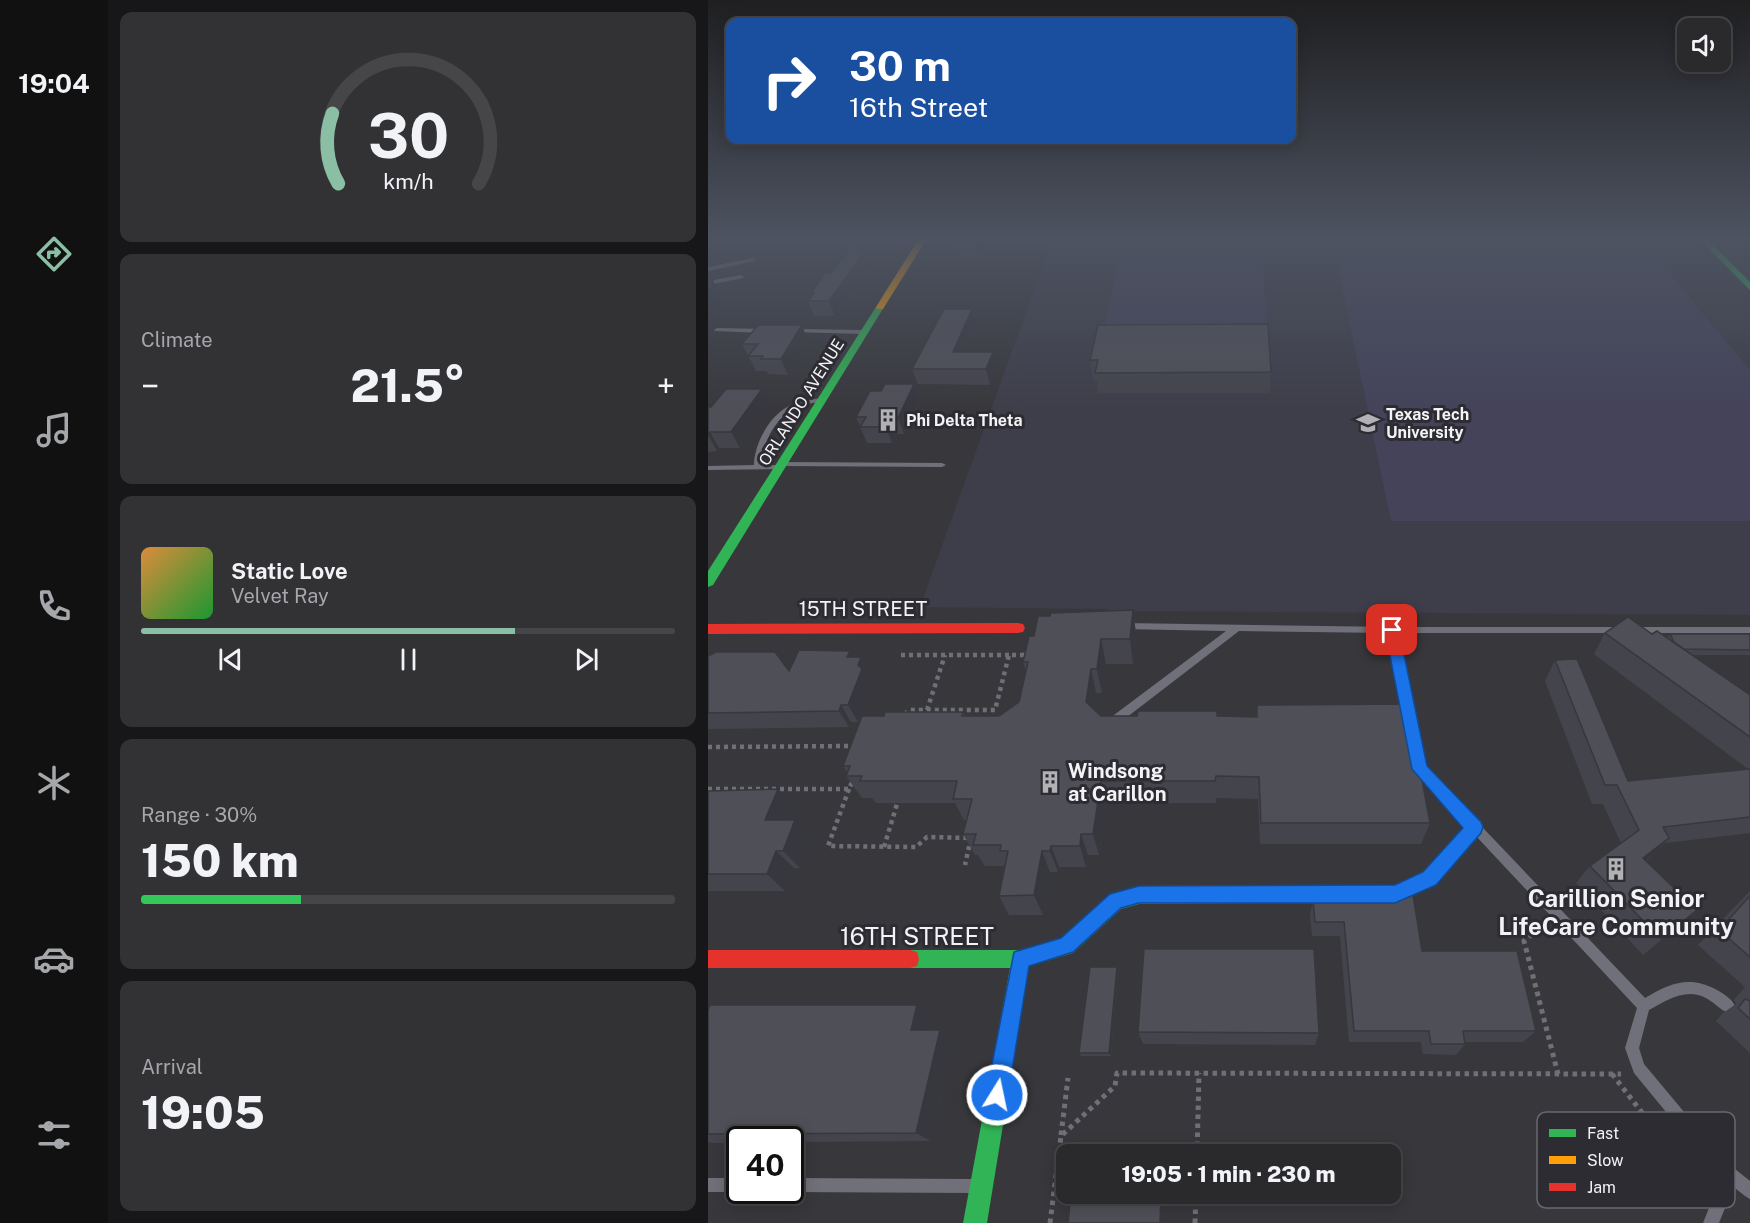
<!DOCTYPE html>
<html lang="en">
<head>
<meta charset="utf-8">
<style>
  :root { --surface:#2a2a2d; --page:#323235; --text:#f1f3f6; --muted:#a5a7aa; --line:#464649; --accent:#8abfa5 }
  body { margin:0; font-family:"Public Sans",sans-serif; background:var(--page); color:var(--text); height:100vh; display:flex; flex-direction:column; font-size:22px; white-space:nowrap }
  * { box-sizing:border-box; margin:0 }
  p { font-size:20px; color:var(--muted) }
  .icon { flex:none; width:33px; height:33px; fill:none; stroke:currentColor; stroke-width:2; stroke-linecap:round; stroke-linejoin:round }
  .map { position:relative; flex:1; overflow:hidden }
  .side { display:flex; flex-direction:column; gap:12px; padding:12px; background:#171719; width:600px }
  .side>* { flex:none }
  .hud { position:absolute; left:18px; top:18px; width:570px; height:126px; border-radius:12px; box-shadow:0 3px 15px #0003,0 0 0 2px var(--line); background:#1a4fa0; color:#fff; overflow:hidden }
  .tools { position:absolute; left:969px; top:18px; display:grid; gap:12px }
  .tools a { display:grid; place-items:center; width:54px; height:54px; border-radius:12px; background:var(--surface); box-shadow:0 3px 15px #0003,0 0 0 2px var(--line); font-size:30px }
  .speed { position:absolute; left:18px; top:1126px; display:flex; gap:12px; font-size:30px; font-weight:700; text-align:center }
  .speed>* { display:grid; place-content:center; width:78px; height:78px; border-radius:50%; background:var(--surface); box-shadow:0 3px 15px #0003,0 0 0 2px var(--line); line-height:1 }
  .speed .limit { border:3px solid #111; border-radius:9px; background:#fff; color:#111 }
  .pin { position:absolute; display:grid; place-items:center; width:51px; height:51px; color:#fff; margin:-26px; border-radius:12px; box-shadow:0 3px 9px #0006 }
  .me { position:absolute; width:66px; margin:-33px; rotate:10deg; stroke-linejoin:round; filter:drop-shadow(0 0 4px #0008) }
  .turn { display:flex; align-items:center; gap:21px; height:126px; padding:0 24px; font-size:27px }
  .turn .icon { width:78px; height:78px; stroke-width:2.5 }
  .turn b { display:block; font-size:42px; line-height:51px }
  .big { font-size:45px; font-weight:800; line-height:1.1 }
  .side .card { flex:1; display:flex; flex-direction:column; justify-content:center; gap:9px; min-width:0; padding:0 21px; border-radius:12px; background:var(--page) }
  .side .dial { align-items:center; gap:0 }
  .dial svg { height:156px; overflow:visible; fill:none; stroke:var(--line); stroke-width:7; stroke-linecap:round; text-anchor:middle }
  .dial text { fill:var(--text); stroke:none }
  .song { display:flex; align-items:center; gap:18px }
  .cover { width:72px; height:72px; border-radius:9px; background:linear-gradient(135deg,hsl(30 70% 55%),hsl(130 70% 35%)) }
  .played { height:6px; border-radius:3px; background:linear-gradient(90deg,var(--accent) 70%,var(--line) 70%) }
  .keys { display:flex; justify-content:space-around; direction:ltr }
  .heat { display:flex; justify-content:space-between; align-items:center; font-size:33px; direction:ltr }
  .charge { height:9px; border-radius:4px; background:linear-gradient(90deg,#34c759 30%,var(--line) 0) }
  .trip { position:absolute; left:348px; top:1144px; width:345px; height:60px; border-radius:12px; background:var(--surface); box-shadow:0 3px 15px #0003,0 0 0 2px var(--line); font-weight:800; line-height:60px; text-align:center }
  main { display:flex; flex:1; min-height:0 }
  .menu { display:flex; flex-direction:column; width:108px; justify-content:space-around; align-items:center; background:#111112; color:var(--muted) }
  .menu .icon { width:42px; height:42px }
  .menu .active { color:var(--accent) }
  .menu b { font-size:27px; color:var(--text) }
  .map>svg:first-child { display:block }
  .built { fill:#3e3e4a }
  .green { fill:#44435a }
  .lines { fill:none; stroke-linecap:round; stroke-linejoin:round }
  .path-far1 { stroke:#6f6f77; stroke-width:4.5; stroke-dasharray:4 4; stroke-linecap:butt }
  .path { stroke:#6f6f77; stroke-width:5; stroke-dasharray:4.5 4.5; stroke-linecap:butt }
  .lane { fill:#70707a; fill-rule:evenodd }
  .fast { fill:#30b455; fill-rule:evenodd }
  .slow { fill:#ff9f0a; fill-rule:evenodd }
  .jam { fill:#e5322d; fill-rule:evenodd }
  .wall { fill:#44444c }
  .shaded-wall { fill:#37373e }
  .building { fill:#4f4f58; stroke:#37373e; stroke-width:1.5 }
  .route { fill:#1a73e8; stroke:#114b97; stroke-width:1.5 }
  .labels { text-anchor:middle; stroke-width:6; stroke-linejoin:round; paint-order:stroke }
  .far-street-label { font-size:16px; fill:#f3f3f7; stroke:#2c2c32 }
  .far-poi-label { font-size:16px; font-weight:bold; fill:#f3f3f7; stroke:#2c2c32; text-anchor:start }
  .street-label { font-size:20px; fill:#f3f3f7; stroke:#2c2c32 }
  .poi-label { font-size:20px; font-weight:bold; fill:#f3f3f7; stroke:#2c2c32; text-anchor:start }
  .near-poi-label { font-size:24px; font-weight:bold; fill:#f3f3f7; stroke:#2c2c32 }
  .near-street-label { font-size:24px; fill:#f3f3f7; stroke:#2c2c32 }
  .key { fill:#2c2c32; stroke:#68686d; stroke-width:1.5 }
  .key-label { font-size:16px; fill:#f3f3f7 }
</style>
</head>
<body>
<main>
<nav class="menu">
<b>19:04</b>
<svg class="icon active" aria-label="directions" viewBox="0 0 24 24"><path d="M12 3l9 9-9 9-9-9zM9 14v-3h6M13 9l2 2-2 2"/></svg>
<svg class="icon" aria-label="music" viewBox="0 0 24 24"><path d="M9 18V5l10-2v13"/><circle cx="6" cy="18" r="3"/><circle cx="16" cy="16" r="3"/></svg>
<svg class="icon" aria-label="phone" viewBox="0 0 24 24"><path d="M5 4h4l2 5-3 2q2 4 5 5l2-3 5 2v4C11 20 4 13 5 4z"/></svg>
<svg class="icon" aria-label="climate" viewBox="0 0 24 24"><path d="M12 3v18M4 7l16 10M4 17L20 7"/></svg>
<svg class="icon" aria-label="car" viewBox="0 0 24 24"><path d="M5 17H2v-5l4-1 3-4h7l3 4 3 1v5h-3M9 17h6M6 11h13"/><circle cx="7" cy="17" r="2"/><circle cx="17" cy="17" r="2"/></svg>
<svg class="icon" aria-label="filters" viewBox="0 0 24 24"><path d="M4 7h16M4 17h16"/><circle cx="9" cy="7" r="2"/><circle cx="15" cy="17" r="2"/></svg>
</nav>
<section class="side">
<div class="card dial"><svg viewBox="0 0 100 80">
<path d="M14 69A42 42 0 1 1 86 69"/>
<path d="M14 69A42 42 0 0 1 11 33" stroke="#8abfa5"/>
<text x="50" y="56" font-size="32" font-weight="700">30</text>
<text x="50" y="72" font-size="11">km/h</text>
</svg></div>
<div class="card"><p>Climate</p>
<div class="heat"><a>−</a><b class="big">21.5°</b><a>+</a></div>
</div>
<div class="card">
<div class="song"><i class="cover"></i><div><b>Static Love</b><p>Velvet Ray</p></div></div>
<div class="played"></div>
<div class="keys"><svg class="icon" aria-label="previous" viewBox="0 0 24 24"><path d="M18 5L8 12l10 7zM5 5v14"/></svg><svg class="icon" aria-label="pause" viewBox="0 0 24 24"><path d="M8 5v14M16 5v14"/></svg><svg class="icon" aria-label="next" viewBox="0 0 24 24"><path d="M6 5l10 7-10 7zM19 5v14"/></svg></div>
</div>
<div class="card"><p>Range · 30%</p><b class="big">150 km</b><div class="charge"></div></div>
<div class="card"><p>Arrival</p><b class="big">19:05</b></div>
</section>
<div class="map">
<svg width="1042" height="1223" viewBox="0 0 1042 1223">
  <rect width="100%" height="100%" fill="#38383c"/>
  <path class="built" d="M344,240H1042V615L402,611L400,609L212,607Z"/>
  <g class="green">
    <path d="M416,240H553L560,341H393Z"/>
    <path d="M624,240H933L1042,370V521H683Z"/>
  </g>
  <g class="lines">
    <g class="path-far1">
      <path d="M193,655H301"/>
      <path d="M219,710L237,655"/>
      <path d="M196,714L202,710H287L301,655H318V652"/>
      <path d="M0,747L146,746"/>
      <path d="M0,789H141L145,780"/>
      <path d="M141,789L120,846L208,847L219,837L263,838L257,865"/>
      <path d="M176,847L189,804"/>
    </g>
    <g class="path">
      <path d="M824,934L816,941L850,1074"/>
      <path d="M904,1074L988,1182"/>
      <path d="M353,1135L360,1078"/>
      <path d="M489,1155L491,1073"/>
      <path d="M342,1223L353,1136L407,1086L409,1073L913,1074"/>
      <path d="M487,1223L488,1194"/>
    </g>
    <g class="lane">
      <path d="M45,258L48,260L47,261L0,271V267Z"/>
      <path d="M33,275L36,277L35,278L0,285V281Z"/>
      <path d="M9,328L58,329L61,331L58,333L7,331L6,330Z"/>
      <path d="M87,329L156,330L159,332L156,334L85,332V330Z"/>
      <path d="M113,398L116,400L115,401C106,403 96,404 87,408C68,417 53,445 54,465H71V462H74L234,463L238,465L234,467L75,466V469H72L0,470V466L46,465C46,444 62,415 81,406C91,401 102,400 113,398Z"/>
      <path d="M414,623L684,627H914L917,628L919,630L917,632L914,633H689L706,716L705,719L701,720L697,719L696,716L680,633L531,631L410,724L406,725L402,724L401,721L402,718L518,631L414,629L411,628L409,626L411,624Z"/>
      <path d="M927,627H1042V633H927L924,632L922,630L924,628Z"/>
      <path d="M710,754L714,756L717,767L937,998C962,983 982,975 1009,990C1016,994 1024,999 1027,1006L1025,1011L1020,1013C1011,1009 1005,1001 996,997C977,988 957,1001 941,1010L931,1048L936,1064L1017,1161L1042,1181V1199L1037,1196L1018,1181L1017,1208L1011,1223H995L1001,1208L1004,1168L926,1073L917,1048L929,1008L708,772L705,759L706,756Z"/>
      <path d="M0,1178H32V1191H36L32,1192H0Z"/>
      <path d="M82,1178L263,1179L268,1181L270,1186L268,1191L263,1193L82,1192L78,1191H82Z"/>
    </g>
    <g class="fast">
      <path d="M992,240H1000L1042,282V290Z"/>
      <path d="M172,304L176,307L5,585L0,587V571L168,307Z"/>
      <path d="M569,885L575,888L578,894L575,900L569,903L431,904L413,909L365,953L321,966L279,1223H255L302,968H202L195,966L193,959L195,952L202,950H313L353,938L402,895L431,886Z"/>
    </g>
    <g class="slow">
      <path d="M210,240H218L175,309H169L168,307Z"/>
      <path d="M767,819L773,821L775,827L773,833L728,884L687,903H569L563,900L560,894L563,888L569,885H686L716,872L761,821Z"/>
    </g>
    <g class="jam">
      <path d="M310,623L315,624L317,628L315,632L310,633L0,634V624Z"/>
      <path d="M0,950H202L209,952L211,959L209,966L202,968H0Z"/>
    </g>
  </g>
  <g class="wall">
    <path d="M279,240L270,256H252L248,242Z"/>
    <path d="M156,252L161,267L127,316H106L100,301L104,295L103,293L123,273Z"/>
    <path d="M268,324L256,352H285L289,367L282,385L210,384L204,369Z"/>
    <path d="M390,325L563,372L562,393H390L389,381H385L382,360Z"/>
    <path d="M100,341L80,375L60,374L59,371H48L34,344Z"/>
    <path d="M206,384L212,400L196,434H189L184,443H159L148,417L173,391Z"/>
    <path d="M62,405L32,448H11L9,451L0,452V407Z"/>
    <path d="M425,610L428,634L425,664H398L394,693H388L386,709L393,716L548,717L549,705L722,823L713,844H552L550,799L508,798V803H398L391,855H380L378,867H351L350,872H342L335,915H301L291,896L297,866H277L270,855H267L255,834L258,820H256L247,803H168L164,798H154L138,776L139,772L135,766L176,716L255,712L257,716H291L311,702L318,671L315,662L326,636L342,616Z"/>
    <path d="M897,633L944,634L959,638L962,634H1042V655H984L1042,695V833L957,843L939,861L970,926L935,955L868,883L882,866L913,843L895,804H884L837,681L847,660L920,781L1040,769L886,654Z"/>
    <path d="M142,651L145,657L162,673L160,680L163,686L150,722H143L141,727L0,729V656L81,671Z"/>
    <path d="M70,789L87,808L82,820L103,838L92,868H86L77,891H0V791Z"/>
    <path d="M1042,891V1053L1008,1021L1015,1013L1028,1004L1026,1000L1037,987L990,945Z"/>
    <path d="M605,900L714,951L828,1031L815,1042H757V1044L748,1055L715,1054L713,1042H641L632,936H604L602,915Z"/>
    <path d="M410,970L403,1056H373L371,1053Z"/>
    <path d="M0,1010L223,1018L220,1030H232L245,1042L223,1141L82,1142V1140H32V1143H4L0,1142Z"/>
    <path d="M430,1032L611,1033L607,1045L435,1044Z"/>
  </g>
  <g class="shaded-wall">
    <path d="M23,240L29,255L0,262V246Z"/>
    <path d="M268,240H279L270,256L267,242Z"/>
    <path d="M156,252L161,267L127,316L121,301Z"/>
    <path d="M5,280L12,295L11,296L13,299L0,314V284Z"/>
    <path d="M264,309L268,324L250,367L245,352Z"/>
    <path d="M94,325L100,341L80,375L73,359Z"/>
    <path d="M285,352L289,367L282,385L278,369Z"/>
    <path d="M206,384L212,400L196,434L190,418Z"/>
    <path d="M54,389L62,405L32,448L23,432Z"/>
    <path d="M183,418L189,434L184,443L178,427Z"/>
    <path d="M2,432L11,448L9,451L0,435Z"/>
    <path d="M425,610L428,634L425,664L422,639Z"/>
    <path d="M393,639L398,664L394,693L389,669Z"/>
    <path d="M142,651L150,665L153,657L162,673L160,680L163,686L150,722L140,705L139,657Z"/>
    <path d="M383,669L388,693L384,725L378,702Z"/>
    <path d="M133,705L143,722L141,727L131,711Z"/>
    <path d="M393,781L398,803L391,855L385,834Z"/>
    <path d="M70,789L87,808L75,839L57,820Z"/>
    <path d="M87,820L103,838L92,868L75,851Z"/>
    <path d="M373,834L380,855L378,867L372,846Z"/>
    <path d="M961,838L944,856L919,875L935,858Z"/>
    <path d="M343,846L351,867L350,872L342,851Z"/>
    <path d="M68,851L86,868L77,891L59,874Z"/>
    <path d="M334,851L342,872L335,915L326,895Z"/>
    <path d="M409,967L410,970L403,1056L401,1053Z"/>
    <path d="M209,1005L223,1018L217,1042L203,1030Z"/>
    <path d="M232,1030L245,1042L223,1141L208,1133Z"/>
    <path d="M455,1143L459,1151L458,1155H455Z"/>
    <path d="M453,1194H457L455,1223H452Z"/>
  </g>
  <g class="building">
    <path d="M0,240H23L0,246Z"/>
    <path d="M250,240H268L267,242H248Z"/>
    <path d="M144,245L156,252L121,301H100L106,293H103L117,273H123Z"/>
    <path d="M0,280H5L0,284H5L0,290Z"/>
    <path d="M236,309H264L245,352H285L278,369H204Z"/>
    <path d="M560,324L563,372L387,373L390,360H382L390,325Z"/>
    <path d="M50,325H94L73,359H53L55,356H40L50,344H34Z"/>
    <path d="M177,384H206L190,418H183L178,427H152L158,417H148L162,391H173Z"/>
    <path d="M18,389H54L23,432H2L0,435V407H3Z"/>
    <path d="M425,610L422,639H393L389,669H383L378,702L393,716H429L430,711H509V716L549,717V705L700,704L722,823H553L551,777L508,776L507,781H393L385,834H373L372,846H343L342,851H334L326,895L291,896L300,851H292L293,845H265L268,834H255L264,799H245L249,781H152L154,776H138L142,766H135L154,716H176L177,712H255L254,716H291L311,702L320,662H315L321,636H326L330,616H342L343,613Z"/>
    <path d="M920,617L944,634L949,631L1042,695V737L897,633Z"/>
    <path d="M962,634H1042V650L976,649L966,642Z"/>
    <path d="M91,650L142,651L139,657H153L150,665L154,669L140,705H133L131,711L0,713V656L8,652H67L81,671Z"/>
    <path d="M869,659L920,781L1042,769V817L955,827L961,838L935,858L989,910L953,939L882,866L931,830L909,785H897L847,660Z"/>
    <path d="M70,789L57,820H87L75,851H68L59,874H0V791Z"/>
    <path d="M705,895L714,951H809L828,1031H755L757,1044H723L721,1031H646L636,922H607L605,900H693Z"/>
    <path d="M1042,896V957L1011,930Z"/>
    <path d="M436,949H606L611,1033L430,1032Z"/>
    <path d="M382,967H409L401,1053H371Z"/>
    <path d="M1037,999L1042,1001V1019L1030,1008Z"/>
    <path d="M2,1005H209L203,1030H232L208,1133L0,1134V1010Z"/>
    <path d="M368,1143H455V1155H367Z"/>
    <path d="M363,1194H453L452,1223H360Z"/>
  </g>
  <linearGradient id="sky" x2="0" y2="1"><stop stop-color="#1f1f21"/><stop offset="0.58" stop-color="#4d5361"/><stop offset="1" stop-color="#4d5361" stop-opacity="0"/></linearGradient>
  <rect width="1042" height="411" fill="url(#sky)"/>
  <path class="route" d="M684,625L691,630L719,766L773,822L775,827L773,833L728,885L687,903H431L413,908L365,952L321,966L300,1095L296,1103L289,1106L281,1103L278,1095L306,952L353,938L402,894L431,886L687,885L715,872L755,828L704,769L677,630Z"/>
  <defs>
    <g id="building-bare" transform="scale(1.8)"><path d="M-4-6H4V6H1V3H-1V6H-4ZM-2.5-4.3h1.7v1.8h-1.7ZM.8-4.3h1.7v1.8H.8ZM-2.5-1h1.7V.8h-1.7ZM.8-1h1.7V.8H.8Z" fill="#b2b2b6" stroke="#2c2c32" stroke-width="2.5" paint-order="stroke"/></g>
    <g id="university-bare" transform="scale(1.8)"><path d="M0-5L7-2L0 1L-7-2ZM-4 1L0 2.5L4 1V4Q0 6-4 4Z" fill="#b2b2b6" stroke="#2c2c32" stroke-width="2.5" paint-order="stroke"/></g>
  </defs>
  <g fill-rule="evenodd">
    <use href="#building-bare" x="180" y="420"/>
    <use href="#university-bare" x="660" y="423"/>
    <use href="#building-bare" x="342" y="782"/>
    <use href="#building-bare" x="908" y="869"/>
  </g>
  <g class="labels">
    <g class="far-street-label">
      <text transform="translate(93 402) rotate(-58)" y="6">ORLANDO AVENUE</text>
    </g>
    <g class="far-poi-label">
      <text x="678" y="420">Texas Tech<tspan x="678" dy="18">University</tspan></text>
      <text x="198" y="426">Phi Delta Theta</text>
    </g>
    <g class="street-label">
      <text x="155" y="616">15TH STREET</text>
    </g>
    <g class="poi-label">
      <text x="360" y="778">Windsong<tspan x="360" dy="23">at Carillon</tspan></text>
    </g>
    <g class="near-poi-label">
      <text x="908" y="907">Carillion Senior<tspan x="908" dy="28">LifeCare Community</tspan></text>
    </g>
    <g class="near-street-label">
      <text x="209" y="945">16TH STREET</text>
    </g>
  </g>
  <rect x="829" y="1112" width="198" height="96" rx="9" class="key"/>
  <rect x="841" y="1129" width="27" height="8" fill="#30b455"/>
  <rect x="841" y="1156" width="27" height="8" fill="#ff9f0a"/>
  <rect x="841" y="1183" width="27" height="8" fill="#e5322d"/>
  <g class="key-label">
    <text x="879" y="1139">Fast</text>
    <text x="879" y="1166">Slow</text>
    <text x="879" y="1193">Jam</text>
  </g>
</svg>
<div class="tools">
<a><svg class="icon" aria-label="sound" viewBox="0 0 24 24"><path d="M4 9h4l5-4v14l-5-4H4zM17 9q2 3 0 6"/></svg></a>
</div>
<div class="speed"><div class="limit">40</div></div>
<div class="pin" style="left:684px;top:630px;background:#d93025"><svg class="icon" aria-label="arrive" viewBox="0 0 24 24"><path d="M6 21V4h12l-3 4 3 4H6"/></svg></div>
<svg class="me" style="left:289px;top:1095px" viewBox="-20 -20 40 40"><circle r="17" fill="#1a73e8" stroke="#fff" stroke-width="3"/><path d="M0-11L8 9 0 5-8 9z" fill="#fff"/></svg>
<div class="trip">19:05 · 1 min · 230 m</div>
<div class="hud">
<div class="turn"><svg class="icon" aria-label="right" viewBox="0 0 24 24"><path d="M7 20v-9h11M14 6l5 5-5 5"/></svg><div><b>30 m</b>16th Street</div></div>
</div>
</div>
</main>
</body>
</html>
